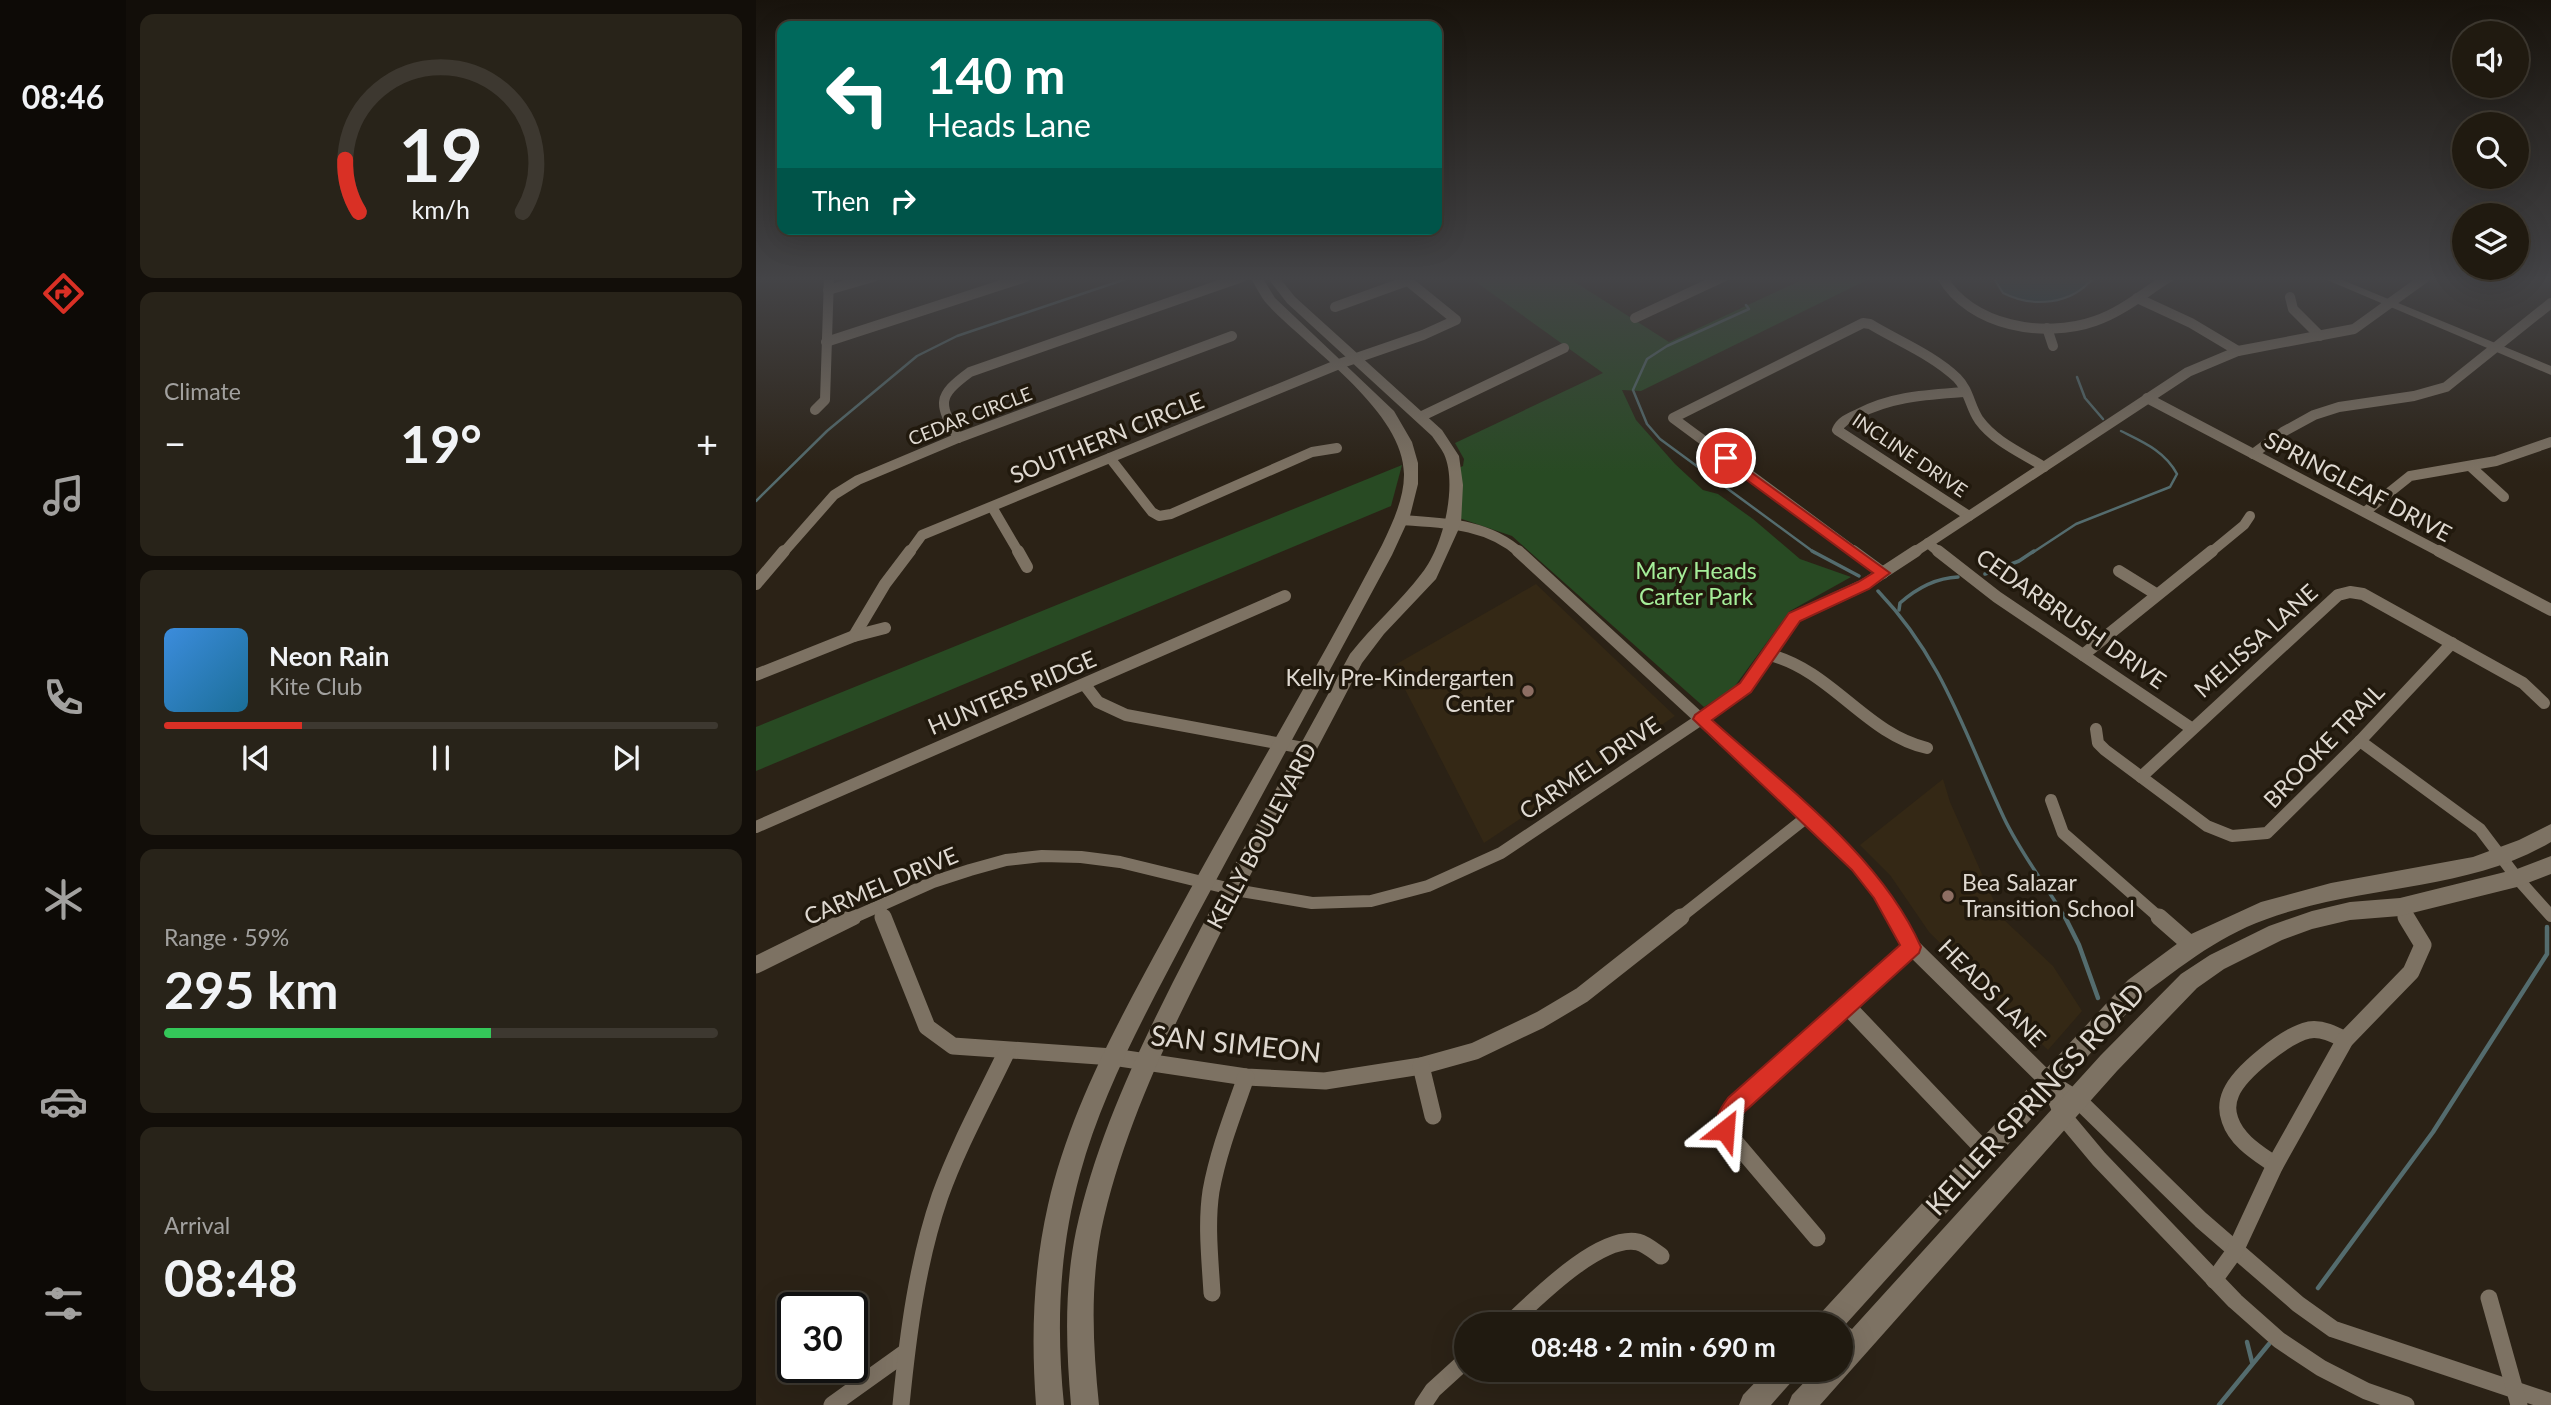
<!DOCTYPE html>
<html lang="en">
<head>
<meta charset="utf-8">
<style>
  :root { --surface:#201a10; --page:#282319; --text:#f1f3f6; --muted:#a2a19f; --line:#3d3830; --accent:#d93025 }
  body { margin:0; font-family:Lato,sans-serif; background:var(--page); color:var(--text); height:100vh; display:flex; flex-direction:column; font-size:26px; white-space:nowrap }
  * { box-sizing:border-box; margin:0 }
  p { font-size:23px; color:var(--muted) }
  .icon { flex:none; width:38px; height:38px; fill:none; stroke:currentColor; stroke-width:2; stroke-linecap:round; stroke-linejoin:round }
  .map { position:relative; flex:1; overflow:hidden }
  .side { display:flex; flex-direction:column; gap:14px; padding:14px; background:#120e09; width:630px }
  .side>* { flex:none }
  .hud { position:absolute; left:21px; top:21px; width:665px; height:214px; border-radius:14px; box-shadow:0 7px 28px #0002,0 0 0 2px var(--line); background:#00695c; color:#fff; overflow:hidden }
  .buttons { position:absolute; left:1696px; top:21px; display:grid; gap:14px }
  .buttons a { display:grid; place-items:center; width:77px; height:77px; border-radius:50%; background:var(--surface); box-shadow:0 7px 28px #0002,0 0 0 2px var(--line); font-size:35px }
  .speed { position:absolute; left:21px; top:1292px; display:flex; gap:14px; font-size:35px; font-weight:700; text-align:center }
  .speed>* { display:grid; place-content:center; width:91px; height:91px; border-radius:50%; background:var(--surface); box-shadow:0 7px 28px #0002,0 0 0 2px var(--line); line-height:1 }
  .speed .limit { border:4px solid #111; border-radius:10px; background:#fff; color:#111 }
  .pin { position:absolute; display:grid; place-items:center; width:60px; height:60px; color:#fff; margin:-30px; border:4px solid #fff; border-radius:50%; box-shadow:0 2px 7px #0007 }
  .me { position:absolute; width:77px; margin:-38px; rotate:28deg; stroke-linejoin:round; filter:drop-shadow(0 0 5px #0008) }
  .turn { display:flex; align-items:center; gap:24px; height:147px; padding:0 35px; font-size:32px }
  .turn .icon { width:91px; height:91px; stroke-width:2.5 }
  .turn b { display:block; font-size:49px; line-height:60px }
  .then { display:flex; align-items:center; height:66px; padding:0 35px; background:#0003; gap:14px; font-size:26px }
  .big { font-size:52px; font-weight:700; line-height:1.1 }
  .side .tile { flex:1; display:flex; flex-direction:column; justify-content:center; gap:10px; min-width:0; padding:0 24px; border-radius:14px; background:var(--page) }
  .side .dial { align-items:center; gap:0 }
  .dial svg { height:182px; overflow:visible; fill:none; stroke:var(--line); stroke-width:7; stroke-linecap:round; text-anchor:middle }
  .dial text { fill:var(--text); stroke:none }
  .song { display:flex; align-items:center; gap:21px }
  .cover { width:84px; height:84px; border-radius:10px; background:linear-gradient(135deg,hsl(210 70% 55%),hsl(200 70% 35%)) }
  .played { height:7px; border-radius:4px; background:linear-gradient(90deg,var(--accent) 25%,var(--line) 25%) }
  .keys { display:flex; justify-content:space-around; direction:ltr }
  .heat { display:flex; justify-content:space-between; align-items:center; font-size:38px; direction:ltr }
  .charge { height:10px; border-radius:5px; background:linear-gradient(90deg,#34c759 59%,var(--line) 0) }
  .trip { position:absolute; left:698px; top:1312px; width:399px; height:70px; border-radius:35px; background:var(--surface); box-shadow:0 7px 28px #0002,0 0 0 2px var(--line); font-weight:700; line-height:70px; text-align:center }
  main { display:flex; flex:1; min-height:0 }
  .tabs { display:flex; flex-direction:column; width:126px; justify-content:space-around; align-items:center; background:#0d0a06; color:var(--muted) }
  .tabs .icon { width:49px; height:49px }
  .tabs .active { color:var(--accent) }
  .tabs b { font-size:32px; color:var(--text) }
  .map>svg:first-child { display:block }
  .built { fill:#342815 }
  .green { fill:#284a23 }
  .water { fill:#193d43; stroke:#546c6e; stroke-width:2 }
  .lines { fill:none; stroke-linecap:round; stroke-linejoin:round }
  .stream-far2 { stroke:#546c6e; stroke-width:2.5 }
  .stream-far1 { stroke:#546c6e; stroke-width:3.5 }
  .stream { stroke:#546c6e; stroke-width:4.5 }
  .street-far2 { stroke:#7d7263; stroke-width:10 }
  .street-far1 { stroke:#7d7263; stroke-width:12 }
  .street { stroke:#7d7263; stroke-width:17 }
  .secondary { fill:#7d7263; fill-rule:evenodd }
  .route { fill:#d93025; stroke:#8d1f18; stroke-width:2 }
  .education-dot { fill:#8d6e63; stroke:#21190d; stroke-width:2.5 }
  .labels { text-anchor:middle; stroke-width:7; stroke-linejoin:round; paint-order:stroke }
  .far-street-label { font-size:19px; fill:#dfd9d1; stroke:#21190d }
  .street-label { font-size:23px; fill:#dfd9d1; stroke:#21190d }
  .park-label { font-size:23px; fill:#a5ee99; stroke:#21190d }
  .poi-label { font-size:23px; fill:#dfd9d1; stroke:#21190d; text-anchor:end }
  .near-street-label { font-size:28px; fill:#dfd9d1; stroke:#21190d }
</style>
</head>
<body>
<main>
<nav class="tabs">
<b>08:46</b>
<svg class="icon active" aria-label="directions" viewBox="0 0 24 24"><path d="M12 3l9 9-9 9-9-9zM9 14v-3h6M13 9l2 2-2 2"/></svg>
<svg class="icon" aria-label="music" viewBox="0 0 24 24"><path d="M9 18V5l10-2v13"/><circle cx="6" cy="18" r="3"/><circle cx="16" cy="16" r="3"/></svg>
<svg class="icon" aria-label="phone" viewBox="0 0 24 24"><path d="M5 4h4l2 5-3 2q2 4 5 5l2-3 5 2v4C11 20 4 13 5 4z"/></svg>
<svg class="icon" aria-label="climate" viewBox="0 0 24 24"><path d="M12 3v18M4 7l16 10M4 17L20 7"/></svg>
<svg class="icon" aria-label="car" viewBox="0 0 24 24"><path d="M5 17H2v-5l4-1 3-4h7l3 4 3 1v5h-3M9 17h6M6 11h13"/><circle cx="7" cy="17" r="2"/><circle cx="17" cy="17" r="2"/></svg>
<svg class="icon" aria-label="filters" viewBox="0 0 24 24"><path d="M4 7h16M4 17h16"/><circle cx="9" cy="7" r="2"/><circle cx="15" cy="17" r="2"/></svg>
</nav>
<section class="side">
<div class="tile dial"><svg viewBox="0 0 100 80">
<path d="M14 69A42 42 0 1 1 86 69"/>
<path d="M14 69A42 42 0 0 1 8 46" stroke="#d93025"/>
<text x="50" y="56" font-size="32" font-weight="700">19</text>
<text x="50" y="72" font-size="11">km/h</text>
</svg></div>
<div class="tile"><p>Climate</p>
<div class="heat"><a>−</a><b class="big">19°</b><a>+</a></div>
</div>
<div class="tile">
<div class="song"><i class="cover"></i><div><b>Neon Rain</b><p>Kite Club</p></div></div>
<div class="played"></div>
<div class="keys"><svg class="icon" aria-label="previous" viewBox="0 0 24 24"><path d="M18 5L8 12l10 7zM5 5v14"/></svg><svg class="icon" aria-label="pause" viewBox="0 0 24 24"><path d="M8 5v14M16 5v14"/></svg><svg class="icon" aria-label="next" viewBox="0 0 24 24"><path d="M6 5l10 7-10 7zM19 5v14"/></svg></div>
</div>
<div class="tile"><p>Range · 59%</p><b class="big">295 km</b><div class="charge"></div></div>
<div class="tile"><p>Arrival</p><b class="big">08:48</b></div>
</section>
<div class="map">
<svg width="1795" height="1405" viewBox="0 0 1795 1405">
  <rect width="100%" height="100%" fill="#2b2216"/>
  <g class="built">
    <path d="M780,584L919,716L728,843L637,666Z"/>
    <path d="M1187,779L1194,802L1245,917L1297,966L1326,1011L1292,1050L1173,932L1134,875L1104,845Z"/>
  </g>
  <g class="green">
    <path d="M713,277H811L913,342L1052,277H1117L885,391L866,390L880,420L919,464L947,490L962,494L997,519L1044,559L1095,577L1034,611L976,690L948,707L756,536L703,518L700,469L707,466L708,459L699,443L847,373Z"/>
    <path d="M646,465L635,506L0,771V727Z"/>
  </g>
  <path class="water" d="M1237,277H1337V278C1315,305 1277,308 1247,293Z"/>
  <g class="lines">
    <g class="stream-far2">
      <path d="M990,305L993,309L911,346L891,359L877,390L891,424L904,439L1059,553"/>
      <path d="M1321,377L1329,398L1347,419"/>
      <path d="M0,501L71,431L161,356L201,336L376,277"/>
      <path d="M1276,553L1320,524L1414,487L1421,474C1409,451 1387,442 1365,431"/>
    </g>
    <g class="stream-far1">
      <path d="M1056,551L1103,576"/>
      <path d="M1229,574L1263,561L1278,551"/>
      <path d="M1122,591C1188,660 1209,735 1248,818C1265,854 1290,885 1310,919"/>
      <path d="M1143,610L1144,603C1161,588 1179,578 1202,577"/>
    </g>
    <g class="stream">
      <path d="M1309,917L1323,945L1342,998"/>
      <path d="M1562,1288L1677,1132L1791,954V927"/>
      <path d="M1491,1342L1496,1362"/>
      <path d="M1463,1405L1513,1344"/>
    </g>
    <g class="street-far2">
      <path d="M1186,277C1214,326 1288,339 1339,321C1366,312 1389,292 1413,277"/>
      <path d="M72,290L117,277"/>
      <path d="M1534,297L1537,309L1564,336"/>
      <path d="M1381,298L1435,323L1482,351"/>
      <path d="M579,307L651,281"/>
      <path d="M879,318L967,277"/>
      <path d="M1291,328L1297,346"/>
      <path d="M70,342L270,277"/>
      <path d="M1209,392C1171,395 1136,396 1102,414C1093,418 1085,421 1081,430L1213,516"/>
      <path d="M1391,398L1686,553"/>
      <path d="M59,410L69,400L73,277"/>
      <path d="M664,417L808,348"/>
      <path d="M202,438C183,403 180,397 214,372L486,277"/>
      <path d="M1497,454L1527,432L1558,415L1583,407L1658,396L1690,387L1795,303"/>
      <path d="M354,458L396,512L403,516L415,514L556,452L581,448"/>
      <path d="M1714,466L1748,497"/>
      <path d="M236,507L263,553"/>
      <path d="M1609,512L1654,476L1740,461L1795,442"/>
      <path d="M645,520C687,523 731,523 764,553"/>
      <path d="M1172,543L1184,553"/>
      <path d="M27,553L78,495L102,480L202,438L476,336"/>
      <path d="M153,553L166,535L583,364L667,335L700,320L647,277"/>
      <path d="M1100,553L917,418L1107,323L1114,324C1142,341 1177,355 1201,378C1213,390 1214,407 1223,420C1239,442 1266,453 1288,467"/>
      <path d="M1157,553L1432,372L1482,351L1598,329L1670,277"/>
      <path d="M1454,553L1488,525L1494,516"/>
    </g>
    <g class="street-far1">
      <path d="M262,551L271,567"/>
      <path d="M762,551L1103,865L1124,892L1140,919"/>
      <path d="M1097,551L1127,573"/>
      <path d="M1182,551L1241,597L1435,728"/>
      <path d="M1683,551L1795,610"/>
      <path d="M1363,571L1400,594"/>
      <path d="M0,584L28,551"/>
      <path d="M98,636L129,584L154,551"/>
      <path d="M1014,655C1076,671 1110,734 1171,748"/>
      <path d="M1327,655L1456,551"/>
      <path d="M0,675L98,636L129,628"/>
      <path d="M329,685L342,702L370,715L553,749"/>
      <path d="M1340,729L1342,743L1349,750L1451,826L1476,836L1511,833L1604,741L1696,643"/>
      <path d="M1604,741L1724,829L1761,878L1795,916"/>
      <path d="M1385,777L1582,595L1594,592L1607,594L1767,683L1788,703"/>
      <path d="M1295,800L1307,833L1405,919"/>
      <path d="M0,827L529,596"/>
      <path d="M123,907L128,919"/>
      <path d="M1644,907L1651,919"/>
      <path d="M94,919L177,882L214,870L250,860L286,856L325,857L364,862L479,890L556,903L615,901L672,886L745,853L984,693L1039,617L1108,585L1160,551"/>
      <path d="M922,919L1051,817"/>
    </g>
    <g class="street">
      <path d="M127,917L171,1027L197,1046L357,1057L490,1077L569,1081L665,1066L719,1051L784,1020L826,995L925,917"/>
      <path d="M1139,917L1156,947L1293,1082L1322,1100L1445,1220L1542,1304L1577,1329L1795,1402"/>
      <path d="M1403,917L1435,945"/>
      <path d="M0,965L97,917"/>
      <path d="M1090,1005L1229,1151"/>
      <path d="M665,1066L677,1116"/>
      <path d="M1293,1082L1307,1116L1343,1159L1479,1301L1523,1340L1565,1368L1610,1391L1650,1405"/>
      <path d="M1519,1165C1502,1153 1481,1141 1474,1120C1471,1112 1471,1102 1475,1093C1484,1072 1530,1035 1553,1030C1566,1028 1578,1034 1589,1040"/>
      <path d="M1061,1238L969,1130L971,1115L1156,947"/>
      <path d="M1458,1280L1479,1251L1519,1165L1589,1040L1655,972L1667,945L1650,917"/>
      <path d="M456,1293C454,1259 450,1224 455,1191C462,1152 477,1114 490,1077"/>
      <path d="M1733,1298L1763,1405"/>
      <path d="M752,1325C779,1300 843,1234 882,1242C890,1244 898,1251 905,1256"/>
      <path d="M76,1405L150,1352"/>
      <path d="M145,1405C152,1334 161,1263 184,1196C202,1146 228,1099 251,1051"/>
      <path d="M667,1405L677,1390L710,1360"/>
    </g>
    <g class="secondary">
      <path d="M494,277H506L519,298L638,411L656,442L662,463V484L654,516L636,555C570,678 503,800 437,923C395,1004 348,1086 324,1174C303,1250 300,1327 308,1405H280C275,1338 277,1271 292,1205C314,1109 363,1020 410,934C480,804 557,677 626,545C636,524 648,499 648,475C649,412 552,348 511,304C504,296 500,286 494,277Z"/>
      <path d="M511,277H523L539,297L686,430L703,456L707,485L705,524L680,579L628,634L606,663C554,764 499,863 449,964C406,1049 365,1137 345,1231C334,1289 337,1347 343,1405H315C310,1347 308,1289 320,1231C342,1131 388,1038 435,947C486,849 541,752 594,654C616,626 644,602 666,573C687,547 702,485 688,454C685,448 680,442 676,436L531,303Z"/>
      <path d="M1564,277H1579L1795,366V375Z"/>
      <path d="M1795,824V842C1717,888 1625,885 1539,910C1473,928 1441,955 1388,994L1089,1325L1096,1329L1345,1055L1425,974L1454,955L1513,926L1556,911L1594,902L1644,898L1761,869L1795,856V874L1761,887L1644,916L1594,920L1556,929L1526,940L1468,969L1441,988L1361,1071L1064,1405H1032L1036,1395L1060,1370H1085V1325H1058L1062,1316L1372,980L1433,935L1505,902L1575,883L1717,857L1763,840Z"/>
      <path d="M1011,1370H1042L1038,1379L1015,1405H983L987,1395Z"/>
    </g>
  </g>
  <linearGradient id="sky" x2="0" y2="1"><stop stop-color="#18130c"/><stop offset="0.59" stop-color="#444447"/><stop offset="1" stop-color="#444447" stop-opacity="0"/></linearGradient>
  <rect width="1795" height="473" fill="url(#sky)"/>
  <path class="route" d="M970,454L1134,573L1113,589L1044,621L995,692L956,720C1029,786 1125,856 1165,947L1163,953L987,1113L981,1120L977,1137L969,1140L962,1137C956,1122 963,1110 972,1098L1144,945L1118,898L1096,870L937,719L939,715L984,683L1033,613L1102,582L1117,573L965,461V455Z"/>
  <g class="education-dot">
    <circle cx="772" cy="691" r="7"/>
    <circle cx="1192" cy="896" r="7"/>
  </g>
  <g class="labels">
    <g class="far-street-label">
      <text transform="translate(214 416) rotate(-21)" y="7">CEDAR CIRCLE</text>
      <text transform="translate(1154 455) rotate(34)" y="7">INCLINE DRIVE</text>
    </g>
    <g class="street-label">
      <text transform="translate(351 438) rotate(-22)" y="8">SOUTHERN CIRCLE</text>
      <text transform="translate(1602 487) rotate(28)" y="8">SPRINGLEAF DRIVE</text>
      <text transform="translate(1315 619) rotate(35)" y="8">CEDARBRUSH DRIVE</text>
      <text transform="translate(1500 641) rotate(-42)" y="8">MELISSA LANE</text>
      <text transform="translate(256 693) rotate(-23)" y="8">HUNTERS RIDGE</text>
      <text transform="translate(1568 746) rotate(-46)" y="8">BROOKE TRAIL</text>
      <text transform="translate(834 768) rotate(-34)" y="8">CARMEL DRIVE</text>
      <text transform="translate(506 836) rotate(-62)" y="8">KELLY BOULEVARD</text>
      <text transform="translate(125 886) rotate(-23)" y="8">CARMEL DRIVE</text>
      <text transform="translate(1236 993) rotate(45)" y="8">HEADS LANE</text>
    </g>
    <g class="park-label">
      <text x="940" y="579">Mary Heads<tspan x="940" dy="26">Carter Park</tspan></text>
    </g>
    <g class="poi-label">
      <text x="758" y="686">Kelly Pre-Kindergarten<tspan x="758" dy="26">Center</tspan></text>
      <text x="1206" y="891" text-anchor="start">Bea Salazar<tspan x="1206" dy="26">Transition School</tspan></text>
    </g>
    <g class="near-street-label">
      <text transform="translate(480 1044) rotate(6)" y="10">SAN SIMEON</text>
      <text transform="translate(1279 1099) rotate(-47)" y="10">KELLER SPRINGS ROAD</text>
    </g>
  </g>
</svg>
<div class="buttons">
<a><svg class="icon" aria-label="sound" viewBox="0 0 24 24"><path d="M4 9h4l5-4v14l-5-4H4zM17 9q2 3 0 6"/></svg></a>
<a><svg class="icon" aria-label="search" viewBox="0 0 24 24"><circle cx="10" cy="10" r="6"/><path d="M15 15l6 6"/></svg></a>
<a><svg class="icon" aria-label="layers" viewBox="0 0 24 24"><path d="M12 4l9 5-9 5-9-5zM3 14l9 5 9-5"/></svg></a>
</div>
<div class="speed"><div class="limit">30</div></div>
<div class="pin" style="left:970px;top:458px;background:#d93025"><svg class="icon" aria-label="arrive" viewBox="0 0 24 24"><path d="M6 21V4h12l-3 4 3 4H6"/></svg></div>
<svg class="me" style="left:969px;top:1130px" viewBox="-20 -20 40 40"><path d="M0-17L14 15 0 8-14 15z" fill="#d93025" stroke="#fff" stroke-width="4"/></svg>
<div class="trip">08:48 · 2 min · 690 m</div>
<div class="hud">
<div class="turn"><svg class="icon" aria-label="left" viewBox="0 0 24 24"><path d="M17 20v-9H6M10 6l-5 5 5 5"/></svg><div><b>140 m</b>Heads Lane</div></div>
<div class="then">Then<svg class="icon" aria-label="right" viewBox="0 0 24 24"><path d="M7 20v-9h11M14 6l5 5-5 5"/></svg></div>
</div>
</div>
</main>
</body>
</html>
